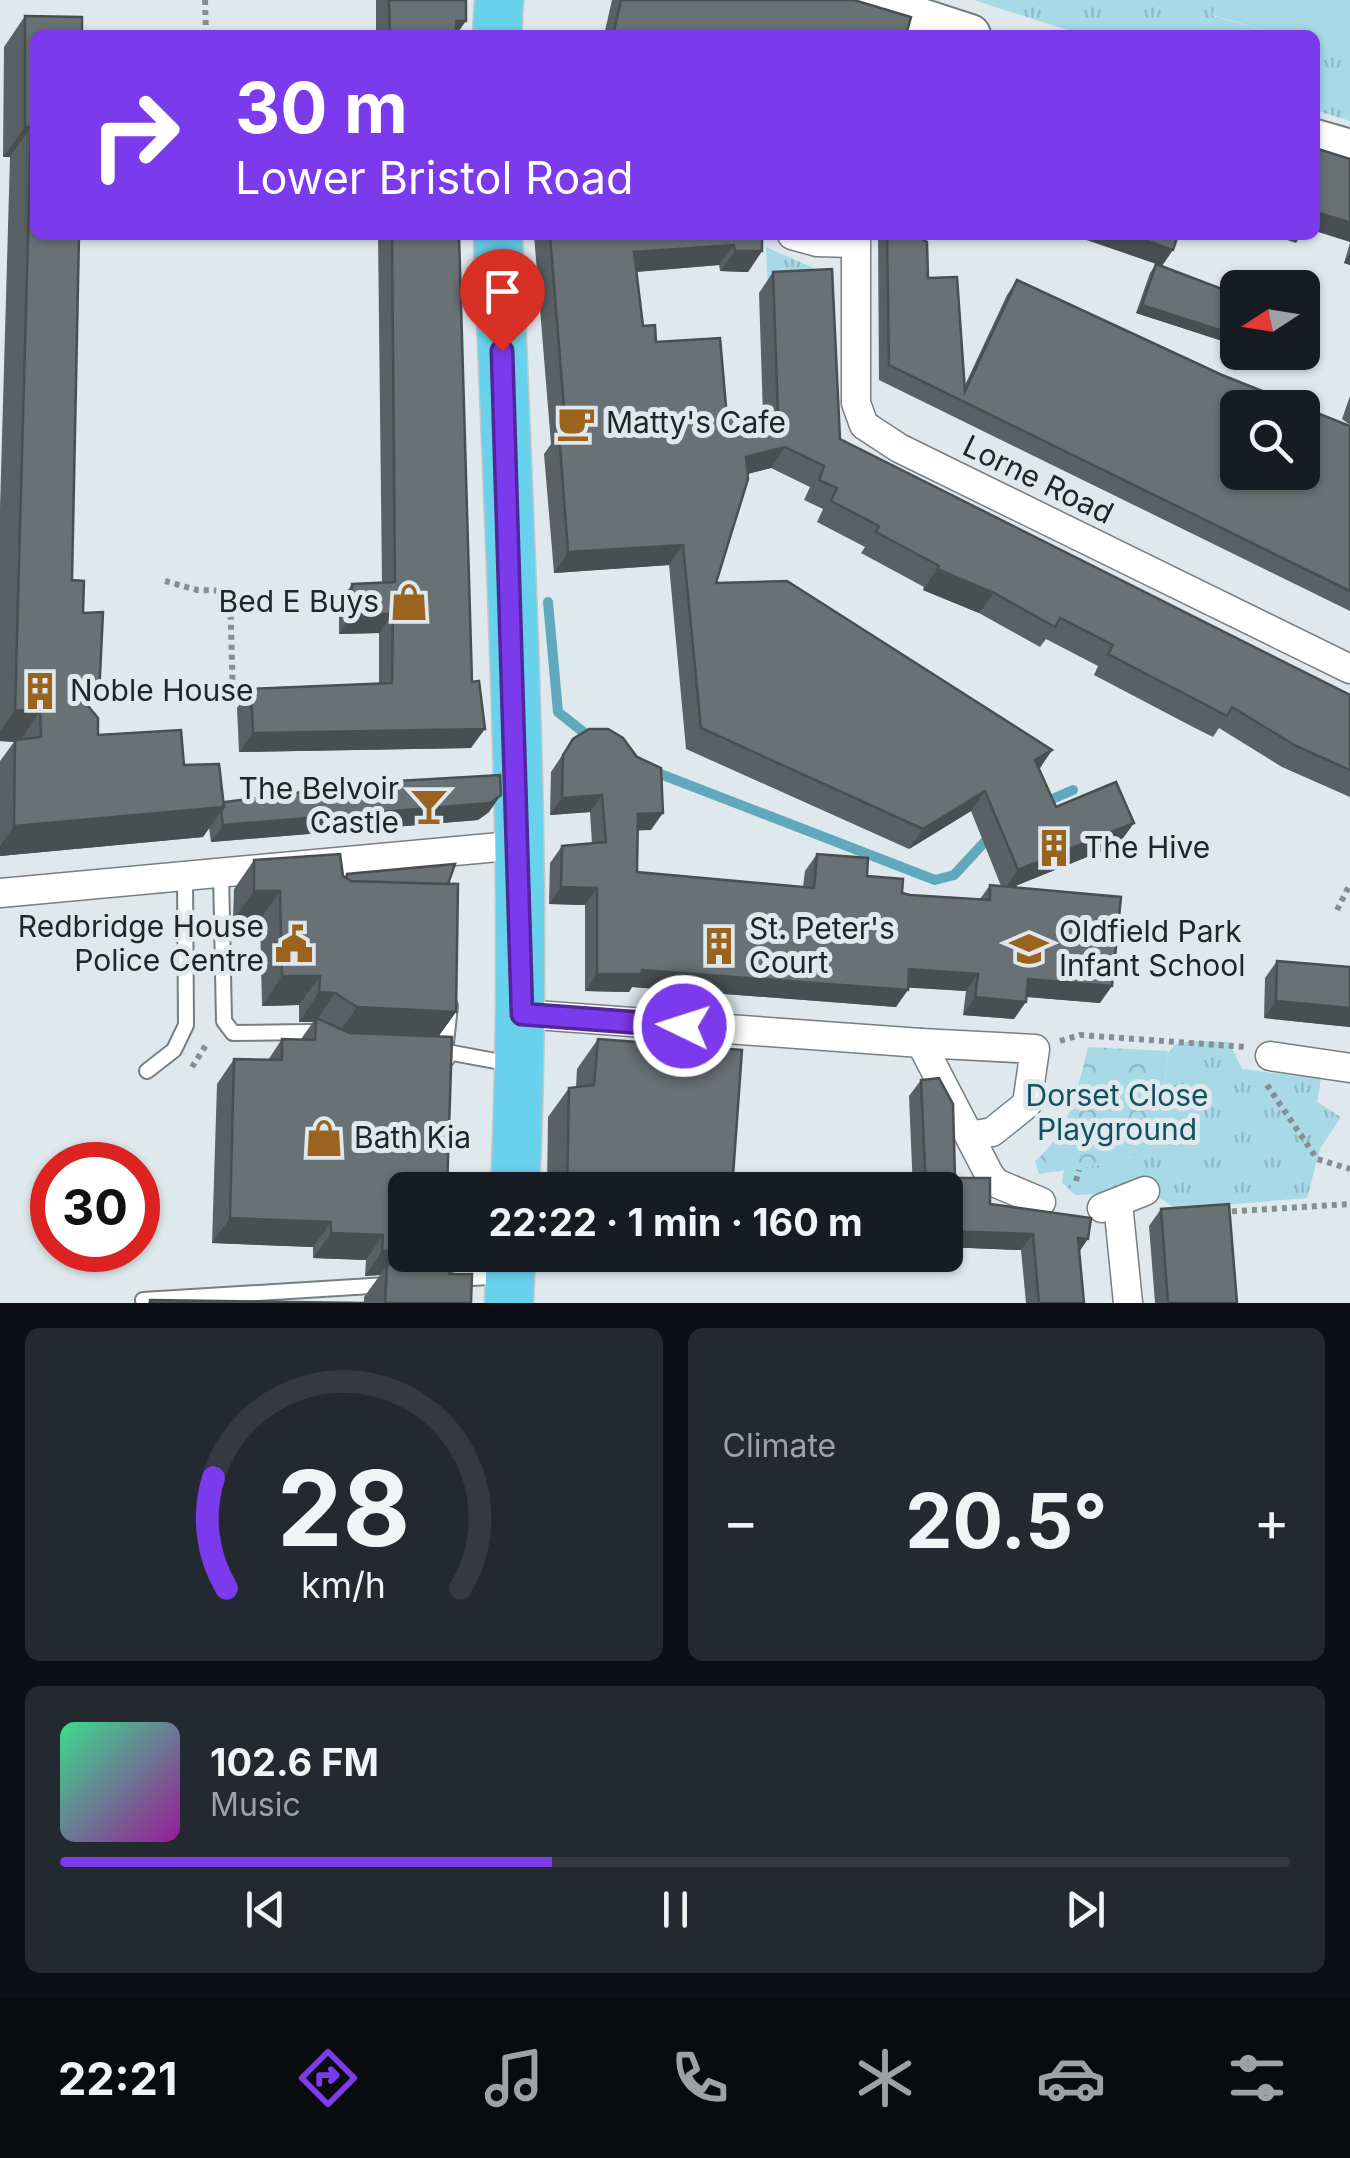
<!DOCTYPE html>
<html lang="en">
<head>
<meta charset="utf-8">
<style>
  :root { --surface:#171b24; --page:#242831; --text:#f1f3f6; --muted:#9ea1a6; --line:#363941; --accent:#7c3aed }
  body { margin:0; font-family:Inter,sans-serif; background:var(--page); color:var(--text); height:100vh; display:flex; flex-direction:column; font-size:38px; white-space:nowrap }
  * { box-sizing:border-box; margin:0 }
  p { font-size:32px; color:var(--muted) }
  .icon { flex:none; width:55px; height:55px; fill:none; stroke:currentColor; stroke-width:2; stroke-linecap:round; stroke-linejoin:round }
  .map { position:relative; height:1303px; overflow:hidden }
  .details { display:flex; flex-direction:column; gap:25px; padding:25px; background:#0d0f14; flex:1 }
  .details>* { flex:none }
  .top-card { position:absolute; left:30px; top:30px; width:1290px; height:210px; border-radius:15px; box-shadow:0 2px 8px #0004; background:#7c3aed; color:#fff; overflow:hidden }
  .needle { width:65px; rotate:258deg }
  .controls { position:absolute; left:1220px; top:270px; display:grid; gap:20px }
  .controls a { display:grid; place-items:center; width:100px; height:100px; border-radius:15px; background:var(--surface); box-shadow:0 2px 8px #0004; font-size:50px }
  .speed { position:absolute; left:30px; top:1142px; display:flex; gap:20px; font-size:50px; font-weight:700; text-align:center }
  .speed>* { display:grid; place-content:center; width:130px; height:130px; border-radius:50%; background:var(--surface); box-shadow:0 2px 8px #0004; line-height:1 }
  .speed .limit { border:15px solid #d22; background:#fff; color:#111 }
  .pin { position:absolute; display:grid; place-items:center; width:85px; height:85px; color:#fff; margin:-102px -42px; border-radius:50% 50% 50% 0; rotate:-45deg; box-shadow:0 0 10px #0007 }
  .pin .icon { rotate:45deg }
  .me { position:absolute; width:110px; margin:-55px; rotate:274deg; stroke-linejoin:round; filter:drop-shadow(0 0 8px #0008) }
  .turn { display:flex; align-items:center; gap:35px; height:210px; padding:0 40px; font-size:45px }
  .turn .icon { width:130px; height:130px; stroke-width:2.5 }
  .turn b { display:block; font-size:70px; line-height:85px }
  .big { font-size:75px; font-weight:700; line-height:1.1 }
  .details .card { flex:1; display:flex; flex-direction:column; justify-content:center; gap:15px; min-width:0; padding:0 35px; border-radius:15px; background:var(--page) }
  .details .dial { align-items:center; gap:0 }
  .dial svg { height:260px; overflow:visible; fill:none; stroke:var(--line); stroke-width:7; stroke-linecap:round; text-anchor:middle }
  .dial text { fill:var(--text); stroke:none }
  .song { display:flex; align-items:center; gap:30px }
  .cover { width:120px; height:120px; border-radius:15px; background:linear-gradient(135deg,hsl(150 70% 55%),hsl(300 70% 35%)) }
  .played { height:10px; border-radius:5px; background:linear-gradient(90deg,var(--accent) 40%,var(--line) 40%) }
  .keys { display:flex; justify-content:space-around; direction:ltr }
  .heat { display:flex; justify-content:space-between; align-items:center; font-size:55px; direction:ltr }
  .details .tiles { flex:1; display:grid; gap:25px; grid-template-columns:1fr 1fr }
  .card:last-child { grid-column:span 2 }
  .trip { position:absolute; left:388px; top:1172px; width:575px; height:100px; border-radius:15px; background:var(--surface); box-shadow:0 2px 8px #0004; font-weight:700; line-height:100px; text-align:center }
  .tabs { display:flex; height:160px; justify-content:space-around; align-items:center; background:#090b0e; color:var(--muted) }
  .tabs .icon { width:70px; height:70px }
  .tabs .on { color:var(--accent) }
  .tabs b { font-size:45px; color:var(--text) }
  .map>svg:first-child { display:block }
  .grass { fill:url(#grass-tufts) }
  .park { fill:url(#park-crowns) }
  .pitch { fill:#a8d9e7 }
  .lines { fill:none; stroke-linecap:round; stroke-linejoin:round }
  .stream { stroke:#60a8bc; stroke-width:10 }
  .service-casing { stroke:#757f82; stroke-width:18 }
  .minor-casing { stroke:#757f82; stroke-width:31 }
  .secondary-casing { stroke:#757f82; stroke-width:44 }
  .trunk-casing { stroke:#c5c6c7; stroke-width:51 }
  .path { stroke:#868e90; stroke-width:6; stroke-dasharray:5 5; stroke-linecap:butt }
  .service { stroke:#fff; stroke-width:14 }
  .minor { stroke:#fff; stroke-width:28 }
  .secondary { stroke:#fff; stroke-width:40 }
  .trunk { stroke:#68d2ec; stroke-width:48 }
  .wall { fill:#596164 }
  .shaded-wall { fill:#494f51 }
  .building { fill:#687174; stroke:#494f51; stroke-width:2.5; fill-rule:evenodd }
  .route-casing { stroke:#51269a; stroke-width:25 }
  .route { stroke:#7c3aed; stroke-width:18 }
  .labels { text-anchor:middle; stroke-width:10; stroke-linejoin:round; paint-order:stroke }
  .poi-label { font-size:30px; fill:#212526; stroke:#dfe9ed; text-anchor:start }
  .street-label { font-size:30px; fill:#212526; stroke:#dfe9ed }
  .park-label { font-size:30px; fill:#135160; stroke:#dfe9ed }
</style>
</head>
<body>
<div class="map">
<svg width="1350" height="1303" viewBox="0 0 1350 1303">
  <defs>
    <pattern id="grass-tufts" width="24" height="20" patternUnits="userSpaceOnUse" patternTransform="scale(2.5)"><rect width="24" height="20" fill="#a8d9e7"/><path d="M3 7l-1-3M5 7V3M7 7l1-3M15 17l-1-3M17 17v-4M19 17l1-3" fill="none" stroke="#90bac6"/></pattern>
    <pattern id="park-crowns" width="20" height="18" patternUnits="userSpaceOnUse" patternTransform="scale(2.5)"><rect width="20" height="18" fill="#a8d9e7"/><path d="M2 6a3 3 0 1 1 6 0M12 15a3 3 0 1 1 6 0" fill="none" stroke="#90bac6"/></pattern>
  </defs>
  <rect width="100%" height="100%" fill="#dfe9ed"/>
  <g class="grass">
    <path d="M974,0H1217L1213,16L1283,35H1083Z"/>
    <path d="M1315,44L1350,54V121L1315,110Z"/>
    <path d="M766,247L811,267L817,271L768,292Z"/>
    <path d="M1191,1041L1229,1042L1242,1069L1321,1079L1317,1102L1341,1117L1320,1149L1307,1198L1176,1209L1150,1191L1144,1179L1099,1194L1075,1195L1062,1182L1064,1170L1113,1163L1158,1146L1168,1053L1176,1044Z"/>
  </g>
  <path class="park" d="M1088,1047L1168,1051L1158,1146L1113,1163L1039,1174L1035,1161C1069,1134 1078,1088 1088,1047Z"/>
  <path class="pitch" d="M1217,0H1350V54L1315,44V35H1283L1212,15Z"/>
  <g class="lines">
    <g class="stream">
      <path d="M548,602L558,712L591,738"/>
      <path d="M650,770L935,880L954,875L993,833"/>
      <path d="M1041,804L1073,790"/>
    </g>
    <g class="service-casing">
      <g id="service">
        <path d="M221,872L224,1021L233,1033L310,1032L321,1039"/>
        <path d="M445,1052L450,1006"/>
        <path d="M447,1059V1052L512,1064"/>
        <path d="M147,1071L174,1050L186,1025L185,876"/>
        <path d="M456,1279L505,1276"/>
        <path d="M143,1300L387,1285"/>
      </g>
    </g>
    <g class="minor-casing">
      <g id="minor">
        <path d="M792,235L817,242L853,243"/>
        <path d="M856,235V403L864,425L899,448L1350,669"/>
        <path d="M0,893L521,845"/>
        <path d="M522,1014L921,1043L989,1174L996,1183L1041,1202"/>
        <path d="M921,1043L1035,1049L1027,1104L992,1132L970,1136"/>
        <path d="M1270,1056L1350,1068"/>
        <path d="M1118,1203L1128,1303"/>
        <path d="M1102,1208L1145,1191"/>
      </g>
    </g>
    <g class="secondary-casing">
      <g id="secondary">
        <path d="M863,0L970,35"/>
        <path d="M1315,140L1350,150"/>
      </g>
    </g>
    <g class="trunk-casing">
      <g id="trunk">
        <path d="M497,35L499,0"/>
        <path d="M498,235C509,553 530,872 515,1190"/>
        <path d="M509,1303L511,1255"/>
      </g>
    </g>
    <g class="path">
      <path d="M205,0L206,33"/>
      <path d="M165,581L197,590L230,591L233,700H248"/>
      <path d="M1337,910L1350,884"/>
      <path d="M1060,1041L1080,1035L1246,1047"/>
      <path d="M192,1067L206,1045"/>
      <path d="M1267,1085L1317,1159L1350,1169"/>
      <path d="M1076,1181L1079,1170"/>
      <path d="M1222,1212L1350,1204"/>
    </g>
    <use href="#service" class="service"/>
    <use href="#minor" class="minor"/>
    <use href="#secondary" class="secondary"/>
    <use href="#trunk" class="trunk"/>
  </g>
  <g class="wall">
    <path d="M376,0H466L456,35H376Z"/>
    <path d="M612,0H854L906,35H604Z"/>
    <path d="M25,16L72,580L83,613L90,709L98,735L184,765L224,802L489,812L478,820L211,842L209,828L203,837L0,856V761L14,742L0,741V508L10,157H3L4,47Z"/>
    <path d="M378,235H459L471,748L239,752L237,708L251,689L379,683V633L339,634V603L352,584L382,583Z"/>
    <path d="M534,235H762V251L748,272L720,271L719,265L637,272L643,326L727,417L763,416L759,293L773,272L840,439L1350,695V797L1282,767L1219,728L1213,737L1193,727L1094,675L1098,666L1046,639L1040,647L979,613L923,590L924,587L861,553L865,547L817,522L823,509L804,500L810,487L771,468L747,474L716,583L1052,750L1039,769L1056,807L1119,844L1013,887L1100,1003L1027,997L1014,1019L963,1015L966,991L908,987L896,1007L632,987L629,992L585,991V905L549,904L550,863L562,846L592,844L590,812L550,815L551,772L573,739L651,830H638L637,872L803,887L805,871L817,854L910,895L980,899L990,885L1001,886L971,811L909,849L686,749L669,565L554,573L544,454L551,444Z"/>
    <path d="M878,235H914L965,385L1007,295L1017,280L1222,375L1350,426V611L879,380Z"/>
    <path d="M1350,243V265L1344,263Z"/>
    <path d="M1156,264L1238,295V346L1136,313L1150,273Z"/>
    <path d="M1350,396V425L1342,419Z"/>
    <path d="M254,860L345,877L347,874L448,884L456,1012L438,1037L405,1255H440L434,1262L449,1274L471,1303H148L150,1300L364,1303V1297L380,1275L365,1276L366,1260L313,1258V1247L212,1243L217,1084L234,1059L268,1060L282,1039H301L313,1022H299V1005L262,1006L260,920H233L234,889Z"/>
    <path d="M1277,961L1350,967V1027L1264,1018L1265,978Z"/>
    <path d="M598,1039L732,1190H547L548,1117L569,1088L576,1087L577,1069Z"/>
    <path d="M921,1080L955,1178L990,1204L1079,1252L1084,1303H1026L1021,1250L945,1247V1190H913L909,1096Z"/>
    <path d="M1161,1209L1237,1303H1155L1149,1226Z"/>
  </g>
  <g class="shaded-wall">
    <path d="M456,21H466L456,35Z"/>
    <path d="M25,127H31L10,157H3Z"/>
    <path d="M1315,212L1350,222V242L1315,231Z"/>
    <path d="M1072,235H1130L1173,250L1162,266Z"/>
    <path d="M1273,235H1301L1296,243Z"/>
    <path d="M734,245L719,265L620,273L634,252Z"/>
    <path d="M735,251H762L748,272L720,271Z"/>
    <path d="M1350,254V265L1344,263Z"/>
    <path d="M1142,305L1238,336V346L1136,313Z"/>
    <path d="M1256,352H1289L1295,354L1289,363Z"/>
    <path d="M785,447L771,468L732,478L746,457Z"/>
    <path d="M683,545L669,565L554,573L568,552Z"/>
    <path d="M937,569L994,593L979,613L923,590Z"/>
    <path d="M352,614H393L379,633L339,634Z"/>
    <path d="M15,710L40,711L19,742L0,741V731Z"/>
    <path d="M485,729L471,748L239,752L253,733Z"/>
    <path d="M1052,750L1038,771L1035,760Z"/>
    <path d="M985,791L971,811L909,849L923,829Z"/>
    <path d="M501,795L489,812L478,820L211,842L223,825Z"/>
    <path d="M602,795L590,812L550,815L562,798Z"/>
    <path d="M224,807L203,837L0,856V846L14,826Z"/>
    <path d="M663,813L651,830L626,831L638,814Z"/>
    <path d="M1134,823L1119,844L1003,891L1018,870Z"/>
    <path d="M561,887L597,888L585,905L549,904Z"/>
    <path d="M254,891H280L260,920H233Z"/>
    <path d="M909,969L978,974L966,991L897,987Z"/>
    <path d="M642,970L908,990L896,1007L632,987L629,992L585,991L597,974Z"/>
    <path d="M282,976H320L299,1005L262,1006Z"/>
    <path d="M1028,979L1112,986L1100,1003L1016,996Z"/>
    <path d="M319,992L335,993L316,1021V1018L313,1022H299Z"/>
    <path d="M975,997L1026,1002L1014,1019L963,1015Z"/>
    <path d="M1276,1001L1350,1008V1027L1264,1018Z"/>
    <path d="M357,1007L456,1012L435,1041L336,1037Z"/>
    <path d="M230,1218L331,1222L313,1247L212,1243Z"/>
    <path d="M945,1231L1033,1234L1021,1250L945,1247Z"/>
    <path d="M331,1233L383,1235L366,1260L313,1258Z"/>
    <path d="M1078,1238L1088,1239L1077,1255Z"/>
    <path d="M405,1250V1255H440L428,1272L387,1265L380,1275L365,1276L382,1251Z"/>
  </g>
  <g class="building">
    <path d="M389,0H466V21H456V35H390Z"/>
    <path d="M621,0H854L911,17L906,35H613Z"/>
    <path d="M25,16L82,17V35H35V235H79L72,580L84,581L83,613L103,612L99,697L88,706L98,718V735L181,730L184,765L219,764L224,807L14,826L15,740L41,737L40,711L15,710L31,127H25Z"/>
    <path d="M1315,148L1350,159V222L1315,212Z"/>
    <path d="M392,235H459L472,682L479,681L485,729L253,733L251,689L392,683L393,614H352V584L395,582Z"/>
    <path d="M550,235H762V251H735L734,245L634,252L643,326L655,325L656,342L720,338L727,417L778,415L773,272L832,269L840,439L1350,695V770L1296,746L1232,707L1227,716L1208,706L1108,654L1113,645L1060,618L1055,627L994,593L937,569L939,566L876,532L879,526L831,501L837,488L819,480L824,466L785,447L746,457L748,479L716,583L787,581L1052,750L1035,760L1056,807L1116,782L1134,823L1018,870L985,791L923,829L701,728L683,545L568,552L559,433H566Z"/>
    <path d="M887,235H914L927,242L928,278L957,277L965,391L1017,280L1222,375L1350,426V591L889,365ZM1238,408H1302V472H1238Z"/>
    <path d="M1130,235H1178L1173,250Z"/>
    <path d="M1156,264L1238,295V336L1142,305Z"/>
    <path d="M589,729H608L623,738L637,757L661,768L663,813L638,814L637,872L814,888L817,854L868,858L867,876L903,879L902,893L910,895L990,900V885L1121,897L1112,986L1028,979L1026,1002L975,997L978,974L909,969L908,990L642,970L641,974H597V888L561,887L562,846L606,842L602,795L562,798L563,755L573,739Z"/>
    <path d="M500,775L501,795L490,803L223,825L221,811L224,807V802L380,782Z"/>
    <path d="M340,854L343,876L351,881L458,884L456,1012L357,1007L335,993L319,992L320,976H282L280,891H254V860Z"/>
    <path d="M455,864L448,884L351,881L347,878V874Z"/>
    <path d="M1277,961L1350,967V1008L1276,1001Z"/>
    <path d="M316,1018L350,1033L452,1037L447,1190H405V1250L382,1251L383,1235L331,1233V1222L230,1218L234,1059L282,1060V1039L315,1040Z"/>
    <path d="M598,1039L742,1050L732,1190H567L569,1088L594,1085Z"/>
    <path d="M939,1078L953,1104L955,1178H990V1204L1091,1218L1088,1239L1078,1238L1084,1303H1039L1033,1234L945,1231V1190H926L921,1080Z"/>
    <path d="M1229,1204L1237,1303H1168L1161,1209Z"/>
    <path d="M449,1261V1274H472L471,1303H385L387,1265Z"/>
    <path d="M150,1300L365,1303H150Z"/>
  </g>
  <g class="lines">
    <g class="route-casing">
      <path id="route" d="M502,351L522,1014L684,1026"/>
    </g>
    <use href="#route" class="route"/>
  </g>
  <defs>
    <g id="cafe-bare" transform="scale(3)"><path d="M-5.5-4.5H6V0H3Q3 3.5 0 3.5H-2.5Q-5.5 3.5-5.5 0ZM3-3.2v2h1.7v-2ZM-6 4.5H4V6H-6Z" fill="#9b641e" stroke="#dfe9ed" stroke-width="2.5" paint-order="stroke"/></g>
    <g id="shop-bare" transform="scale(3)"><path d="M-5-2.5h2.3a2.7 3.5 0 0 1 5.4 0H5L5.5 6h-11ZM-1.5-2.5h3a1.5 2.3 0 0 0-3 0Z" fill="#9b641e" stroke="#dfe9ed" stroke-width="2.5" paint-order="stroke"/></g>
    <g id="building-bare" transform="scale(3)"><path d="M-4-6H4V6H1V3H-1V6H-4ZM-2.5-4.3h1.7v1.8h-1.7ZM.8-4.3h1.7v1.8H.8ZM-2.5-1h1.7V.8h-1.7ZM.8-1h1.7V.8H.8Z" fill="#9b641e" stroke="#dfe9ed" stroke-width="2.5" paint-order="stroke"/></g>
    <g id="bar-bare" transform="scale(3)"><path d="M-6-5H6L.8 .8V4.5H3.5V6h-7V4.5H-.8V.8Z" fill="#9b641e" stroke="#dfe9ed" stroke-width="2.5" paint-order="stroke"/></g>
    <g id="civic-bare" transform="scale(3)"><path d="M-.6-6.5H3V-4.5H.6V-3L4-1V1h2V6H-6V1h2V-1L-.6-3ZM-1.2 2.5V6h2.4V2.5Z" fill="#9b641e" stroke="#dfe9ed" stroke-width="2.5" paint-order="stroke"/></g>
    <g id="school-bare" transform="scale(3)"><path d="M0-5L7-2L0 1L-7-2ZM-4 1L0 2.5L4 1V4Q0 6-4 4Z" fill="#9b641e" stroke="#dfe9ed" stroke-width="2.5" paint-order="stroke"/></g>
  </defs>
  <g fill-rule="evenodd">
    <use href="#cafe-bare" x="576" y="423"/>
    <use href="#shop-bare" x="409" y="602"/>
    <use href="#building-bare" x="40" y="691"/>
    <use href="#bar-bare" x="429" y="806"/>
    <use href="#building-bare" x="1054" y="848"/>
    <use href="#civic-bare" x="294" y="944"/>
    <use href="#building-bare" x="719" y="946"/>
    <use href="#school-bare" x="1029" y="949"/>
    <use href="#shop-bare" x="324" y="1138"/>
  </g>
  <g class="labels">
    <g class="poi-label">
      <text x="606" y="433">Matty's Cafe</text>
      <text x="379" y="612" text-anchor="end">Bed E Buys</text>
      <text x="70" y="701">Noble House</text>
      <text x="399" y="799" text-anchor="end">The Belvoir<tspan x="399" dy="34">Castle</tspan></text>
      <text x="1084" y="858">The Hive</text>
      <text x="264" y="937" text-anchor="end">Redbridge House<tspan x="264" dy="34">Police Centre</tspan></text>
      <text x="749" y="939">St. Peter's<tspan x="749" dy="34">Court</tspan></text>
      <text x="1059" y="942">Oldfield Park<tspan x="1059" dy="34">Infant School</tspan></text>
      <text x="354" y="1148">Bath Kia</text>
    </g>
    <g class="street-label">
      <text transform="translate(1038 480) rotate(26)" y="10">Lorne Road</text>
    </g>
    <g class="park-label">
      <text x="1117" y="1106">Dorset Close<tspan x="1117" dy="34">Playground</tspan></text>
    </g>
  </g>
</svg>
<div class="controls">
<a><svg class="needle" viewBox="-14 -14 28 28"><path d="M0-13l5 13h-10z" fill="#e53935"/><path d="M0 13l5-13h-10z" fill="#9ea1a6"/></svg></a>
<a><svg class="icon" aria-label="search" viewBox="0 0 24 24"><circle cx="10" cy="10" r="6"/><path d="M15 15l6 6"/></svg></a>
</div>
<div class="speed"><div class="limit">30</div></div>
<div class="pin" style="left:502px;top:351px;background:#d93025"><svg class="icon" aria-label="arrive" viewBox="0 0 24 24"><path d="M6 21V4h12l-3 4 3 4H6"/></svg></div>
<svg class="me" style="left:684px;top:1026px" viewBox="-20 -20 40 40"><circle r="17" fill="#7c3aed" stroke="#fff" stroke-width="3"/><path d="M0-11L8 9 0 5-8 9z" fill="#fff"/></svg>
<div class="trip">22:22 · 1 min · 160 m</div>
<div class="top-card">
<div class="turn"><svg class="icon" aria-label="right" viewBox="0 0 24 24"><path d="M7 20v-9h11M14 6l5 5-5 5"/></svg><div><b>30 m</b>Lower Bristol Road</div></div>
</div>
</div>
<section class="details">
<div class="tiles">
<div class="card dial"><svg viewBox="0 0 100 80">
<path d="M14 69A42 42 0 1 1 86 69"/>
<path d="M14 69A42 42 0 0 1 10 35" stroke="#7c3aed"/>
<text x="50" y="56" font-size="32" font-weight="700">28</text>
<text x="50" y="72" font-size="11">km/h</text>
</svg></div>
<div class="card"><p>Climate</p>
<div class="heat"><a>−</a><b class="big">20.5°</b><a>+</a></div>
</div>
<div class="card">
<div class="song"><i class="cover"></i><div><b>102.6 FM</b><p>Music</p></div></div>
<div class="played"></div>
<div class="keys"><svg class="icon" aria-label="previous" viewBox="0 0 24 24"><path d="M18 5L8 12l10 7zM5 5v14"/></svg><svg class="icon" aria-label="pause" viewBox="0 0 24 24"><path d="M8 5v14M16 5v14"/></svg><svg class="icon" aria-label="next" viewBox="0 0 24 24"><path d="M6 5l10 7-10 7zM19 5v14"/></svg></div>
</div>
</div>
</section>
<nav class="tabs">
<b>22:21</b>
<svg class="icon on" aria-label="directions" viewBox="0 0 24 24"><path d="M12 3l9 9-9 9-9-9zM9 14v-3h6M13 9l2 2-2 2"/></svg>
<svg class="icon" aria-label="music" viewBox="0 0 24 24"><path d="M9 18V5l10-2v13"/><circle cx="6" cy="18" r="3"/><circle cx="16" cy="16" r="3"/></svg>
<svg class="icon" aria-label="phone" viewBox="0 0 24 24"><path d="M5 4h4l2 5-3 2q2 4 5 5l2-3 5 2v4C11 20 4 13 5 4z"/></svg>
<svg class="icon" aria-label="climate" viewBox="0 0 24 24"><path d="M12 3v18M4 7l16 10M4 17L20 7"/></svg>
<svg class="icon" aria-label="car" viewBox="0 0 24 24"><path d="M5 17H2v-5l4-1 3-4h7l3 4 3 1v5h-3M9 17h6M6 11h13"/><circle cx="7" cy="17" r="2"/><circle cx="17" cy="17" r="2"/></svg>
<svg class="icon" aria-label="filters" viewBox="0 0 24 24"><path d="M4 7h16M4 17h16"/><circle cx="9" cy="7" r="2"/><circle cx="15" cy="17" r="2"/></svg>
</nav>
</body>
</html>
